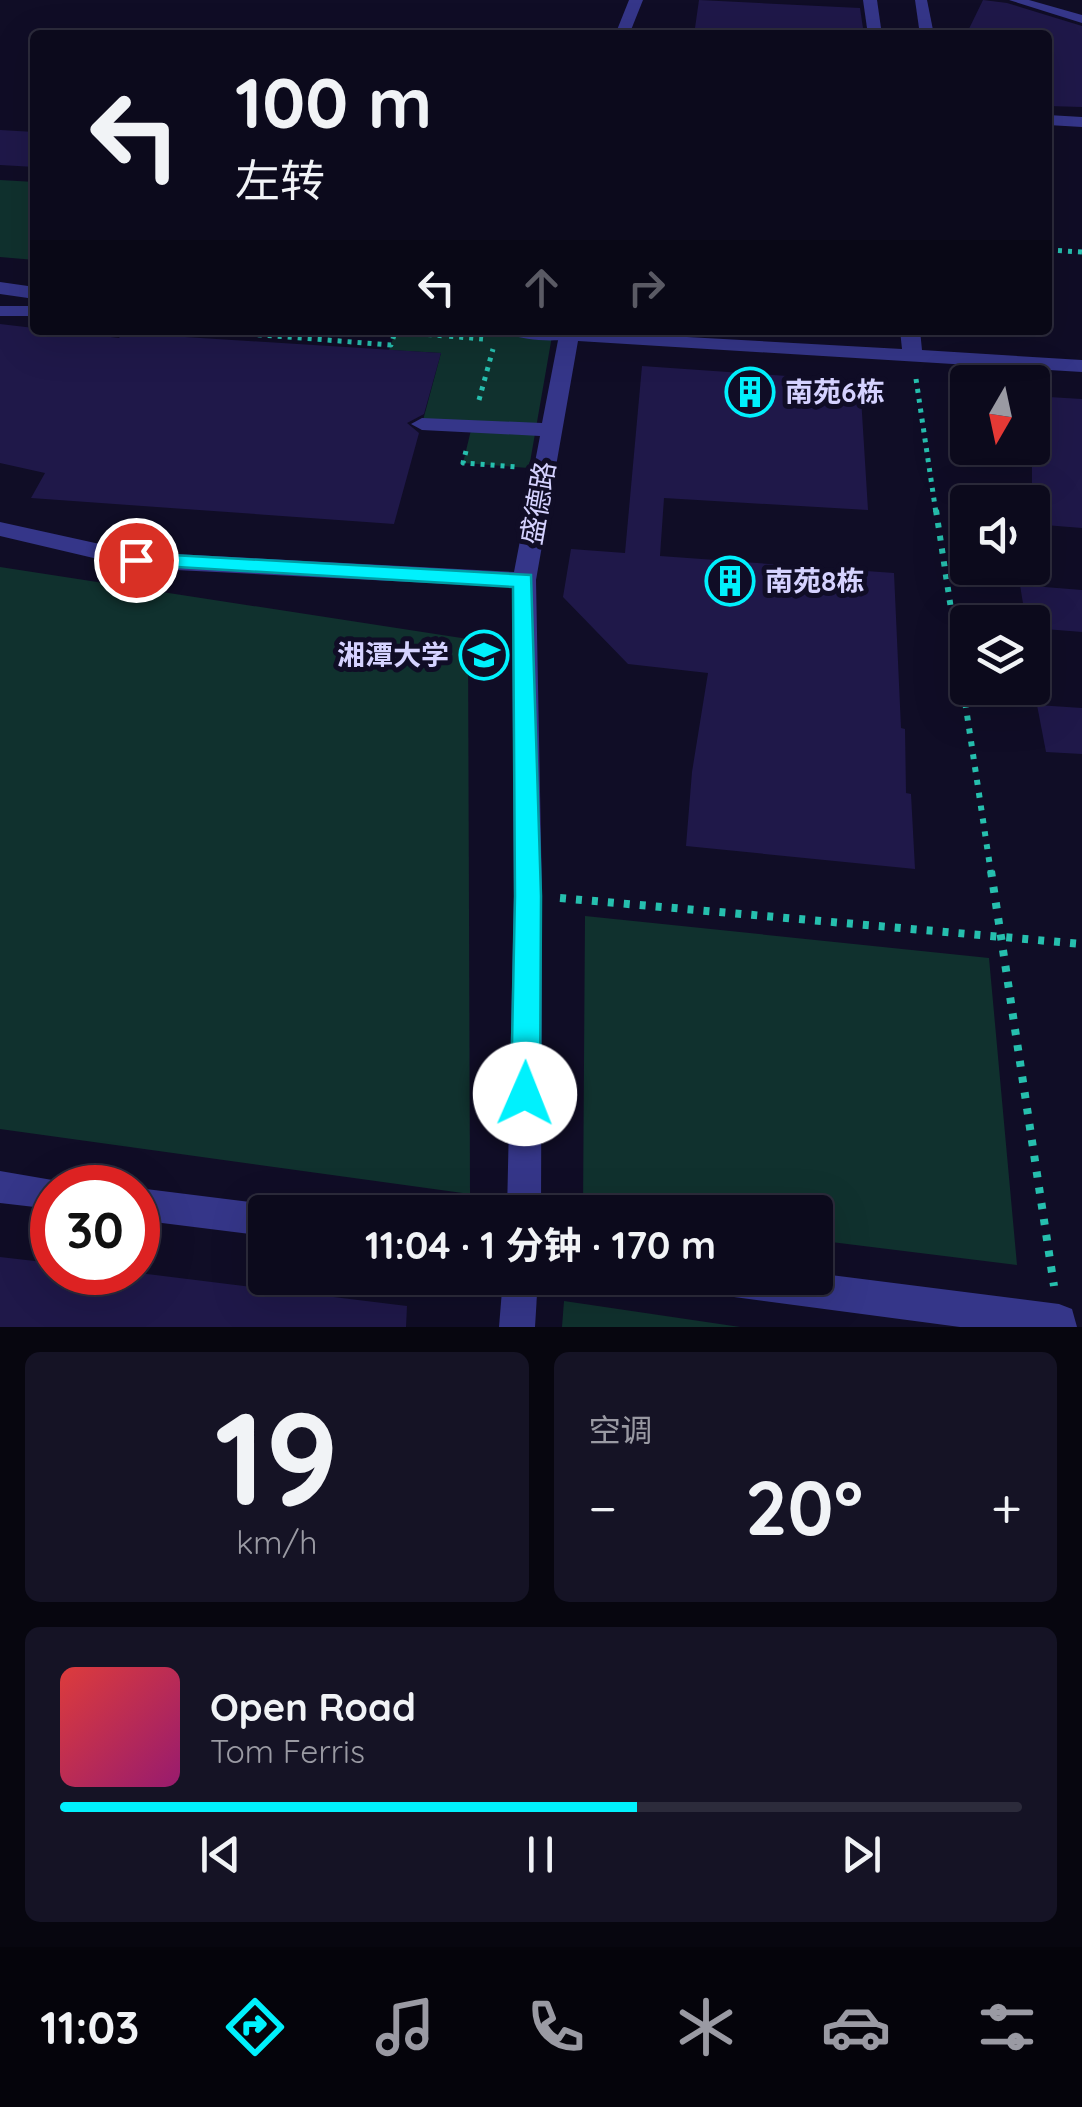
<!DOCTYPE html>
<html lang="zh">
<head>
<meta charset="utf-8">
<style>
  :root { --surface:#0c0a1c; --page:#151325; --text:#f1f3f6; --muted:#9a9aa3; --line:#2c2b3b; --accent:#00f1fd }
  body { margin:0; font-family:Quicksand,"Noto Sans SC",sans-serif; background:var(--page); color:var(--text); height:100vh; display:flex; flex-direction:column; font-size:38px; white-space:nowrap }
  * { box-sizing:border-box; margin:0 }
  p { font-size:32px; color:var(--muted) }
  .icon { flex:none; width:55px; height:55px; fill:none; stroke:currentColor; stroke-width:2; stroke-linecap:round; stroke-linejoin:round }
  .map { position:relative; height:1327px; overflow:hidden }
  .panel { display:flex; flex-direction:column; gap:25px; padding:25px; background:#07060f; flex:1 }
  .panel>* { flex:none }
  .top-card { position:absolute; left:30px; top:30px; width:1022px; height:305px; border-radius:10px; box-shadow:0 10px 40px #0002,0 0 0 2px var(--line); background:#0c0a1c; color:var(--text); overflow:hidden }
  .needle { width:65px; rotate:189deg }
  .buttons { position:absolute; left:950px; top:365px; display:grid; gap:20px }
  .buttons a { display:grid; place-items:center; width:100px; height:100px; border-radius:10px; background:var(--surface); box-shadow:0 10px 40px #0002,0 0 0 2px var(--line); font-size:50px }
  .speed { position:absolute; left:30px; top:1165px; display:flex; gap:20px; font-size:50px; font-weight:700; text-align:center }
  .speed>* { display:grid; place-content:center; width:130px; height:130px; border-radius:50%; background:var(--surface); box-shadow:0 10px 40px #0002,0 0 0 2px var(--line); line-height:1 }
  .speed .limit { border:15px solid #d22; background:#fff; color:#111 }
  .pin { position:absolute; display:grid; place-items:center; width:85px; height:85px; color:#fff; margin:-42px; border:5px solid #fff; border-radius:50%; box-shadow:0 2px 10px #0007 }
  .me { position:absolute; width:110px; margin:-55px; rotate:1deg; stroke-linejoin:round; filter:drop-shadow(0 0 8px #0008) }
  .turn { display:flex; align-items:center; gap:35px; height:210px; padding:0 40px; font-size:45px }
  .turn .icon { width:130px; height:130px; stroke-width:2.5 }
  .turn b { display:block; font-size:70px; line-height:85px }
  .lanes { display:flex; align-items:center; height:95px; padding:0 40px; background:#0003; justify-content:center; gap:50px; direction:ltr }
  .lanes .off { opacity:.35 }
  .big { font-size:75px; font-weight:700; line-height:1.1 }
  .panel .tile { flex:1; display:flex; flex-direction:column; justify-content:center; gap:15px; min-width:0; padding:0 35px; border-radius:15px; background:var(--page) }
  .panel .dial { align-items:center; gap:0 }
  .dial b { font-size:130px; line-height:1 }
  .song { display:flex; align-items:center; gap:30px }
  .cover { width:120px; height:120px; border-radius:15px; background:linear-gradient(135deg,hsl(0 70% 55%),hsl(320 70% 35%)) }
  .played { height:10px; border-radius:5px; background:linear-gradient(90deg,var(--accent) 60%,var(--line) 60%) }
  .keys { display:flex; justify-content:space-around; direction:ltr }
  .heat { display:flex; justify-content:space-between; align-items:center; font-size:55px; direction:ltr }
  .panel .tiles { flex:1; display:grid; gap:25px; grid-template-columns:1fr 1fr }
  .tile:last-child { grid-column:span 2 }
  .trip { position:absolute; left:248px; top:1195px; width:585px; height:100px; border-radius:10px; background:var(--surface); box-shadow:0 10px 40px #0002,0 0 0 2px var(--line); font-weight:700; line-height:100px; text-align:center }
  .dock { display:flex; height:160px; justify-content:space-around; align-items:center; background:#05040b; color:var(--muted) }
  .dock .icon { width:70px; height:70px }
  .dock .selected { color:var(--accent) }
  .dock b { font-size:45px; color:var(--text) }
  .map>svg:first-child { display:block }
  .green { fill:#10312e }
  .building { fill:#1f1849 }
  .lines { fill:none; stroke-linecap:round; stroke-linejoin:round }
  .path-far2 { stroke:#26bfae; stroke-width:5; stroke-dasharray:4 6; stroke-linecap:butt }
  .path-far1 { stroke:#26bfae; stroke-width:6; stroke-dasharray:5 8; stroke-linecap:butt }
  .path { stroke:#26bfae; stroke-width:8; stroke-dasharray:6 10; stroke-linecap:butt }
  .lane { fill:#353689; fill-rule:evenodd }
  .street { fill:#353689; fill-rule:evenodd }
  .route { fill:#00f1fd; stroke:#009da4; stroke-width:2.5 }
  .labels { text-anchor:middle; stroke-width:10; stroke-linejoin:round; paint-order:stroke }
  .poi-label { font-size:28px; font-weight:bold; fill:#d5d2ff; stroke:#100d26; text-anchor:start }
  .street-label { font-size:28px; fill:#d5d2ff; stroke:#100d26 }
</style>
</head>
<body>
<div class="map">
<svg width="1082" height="1327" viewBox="0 0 1082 1327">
  <rect width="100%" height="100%" fill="#100d26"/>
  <g class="green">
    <path d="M0,180L35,182V260L0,257Z"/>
    <path d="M396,330H472L552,336L529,468L463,463L472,426L422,424L441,353L389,350Z"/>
    <path d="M0,567L468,639L470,1194L0,1129Z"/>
    <path d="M585,916L989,958L1017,1265L815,1240V1212L583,1211Z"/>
    <path d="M564,1301L740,1327H562Z"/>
  </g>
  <g class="building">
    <path d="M699,0L860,8L864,35H694Z"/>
    <path d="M983,0L1007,3L1082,26V107L1048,106V35H966Z"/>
    <path d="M0,130L35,132V167L0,165Z"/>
    <path d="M0,324L119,338L122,333L441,353L424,414L407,423L419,433L394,524L31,498L45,473L0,463Z"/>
    <path d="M642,366L860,381L868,510L664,498L660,556L894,573L901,728L905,729L906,793L911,794L915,869L686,846L692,772L708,673L628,664L563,597L571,549L625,553Z"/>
    <path d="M1032,396L1082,399V528L1032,524Z"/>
    <path d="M1020,585L1082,590V632L1032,628V622H1026Z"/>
    <path d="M1037,705L1082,708V754L1046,752Z"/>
    <path d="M0,1257L52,1263V1272H131L407,1306L406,1327H0Z"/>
  </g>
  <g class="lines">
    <g class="path-far2">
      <path d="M1048,250L1082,252"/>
      <path d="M198,330L391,345L395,332L446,336"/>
      <path d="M449,330L446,336L483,339"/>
      <path d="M97,335L100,330"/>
      <path d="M916,379L936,513"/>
      <path d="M479,400L493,349"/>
      <path d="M466,451L463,463L518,467"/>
    </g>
    <path class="path-far1" d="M936,510L991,873"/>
    <g class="path">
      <path d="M991,871L1054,1286"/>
      <path d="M560,898L1082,944"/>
    </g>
    <g class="lane">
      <path d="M915,0H927L934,35H920Z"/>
      <path d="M1009,0H1029L1082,15V23Z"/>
      <rect x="0" y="306" width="35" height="10"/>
      <path d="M499,330H570L578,335C564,345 513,340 499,330Z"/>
    </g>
    <g class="street">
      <path d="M629,0H643L629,35H615Z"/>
      <path d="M863,0H877L882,35H868Z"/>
      <path d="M1048,115L1082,117V127L1048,125Z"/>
      <path d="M0,282L35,287V299L0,294Z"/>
      <path d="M560,330L902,349L900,330H920L922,350L1082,360V372L578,341L536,580L542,896L541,1212H507L514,896L512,587L136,568L0,536V522L136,552L514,572L540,436L422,430L411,424L422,418L542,423Z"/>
      <path d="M0,1171L64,1182L66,1188H52V1209L0,1203Z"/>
      <path d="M138,1188L265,1204L279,1212H265V1236L138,1220Z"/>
      <path d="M815,1273L1059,1304L1072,1309L1077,1327H960L719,1295L707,1290L701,1278H815Z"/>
      <path d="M503,1278H538L535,1327H499Z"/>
    </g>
  </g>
  <path class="route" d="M136,553L531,575L541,896L540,1094L536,1103L525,1107L515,1103L511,1094L515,896L513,587L128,564L125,560L128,555Z"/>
  <defs>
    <g id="building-ring" transform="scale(2.5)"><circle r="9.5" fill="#100d26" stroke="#00f1fd" stroke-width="1.5"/><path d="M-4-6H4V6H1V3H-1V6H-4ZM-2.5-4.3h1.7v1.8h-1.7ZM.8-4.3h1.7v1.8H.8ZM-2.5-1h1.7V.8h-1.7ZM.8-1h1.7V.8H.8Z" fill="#00f1fd"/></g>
    <g id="university-ring" transform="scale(2.5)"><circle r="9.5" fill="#100d26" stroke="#00f1fd" stroke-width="1.5"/><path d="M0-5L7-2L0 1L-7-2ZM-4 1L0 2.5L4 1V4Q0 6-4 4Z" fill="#00f1fd"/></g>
  </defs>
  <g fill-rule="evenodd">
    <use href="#building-ring" x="750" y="392"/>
    <use href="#building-ring" x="730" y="581"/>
    <use href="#university-ring" x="484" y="655"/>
  </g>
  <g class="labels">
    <g class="poi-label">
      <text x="785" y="402">南苑6栋</text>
      <text x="765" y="591">南苑8栋</text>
      <text x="449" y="665" text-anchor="end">湘潭大学</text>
    </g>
    <g class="street-label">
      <text transform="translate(538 503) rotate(-80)" y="10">盛德路</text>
    </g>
  </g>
</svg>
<div class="buttons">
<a><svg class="needle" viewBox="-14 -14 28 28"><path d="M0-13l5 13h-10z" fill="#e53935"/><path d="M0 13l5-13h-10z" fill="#9a9aa3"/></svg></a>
<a><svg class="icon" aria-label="sound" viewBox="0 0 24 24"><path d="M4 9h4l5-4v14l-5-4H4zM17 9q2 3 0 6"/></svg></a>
<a><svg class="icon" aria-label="layers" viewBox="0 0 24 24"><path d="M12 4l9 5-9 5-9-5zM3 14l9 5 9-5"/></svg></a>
</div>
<div class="speed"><div class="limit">30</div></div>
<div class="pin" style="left:136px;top:560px;background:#d93025"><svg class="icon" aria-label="arrive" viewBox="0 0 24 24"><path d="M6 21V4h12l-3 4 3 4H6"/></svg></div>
<svg class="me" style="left:525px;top:1094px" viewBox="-20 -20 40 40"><circle r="19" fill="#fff"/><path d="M0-13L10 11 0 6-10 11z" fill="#00f1fd"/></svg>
<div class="trip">11:04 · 1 分钟 · 170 m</div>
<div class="top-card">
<div class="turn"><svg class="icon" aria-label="left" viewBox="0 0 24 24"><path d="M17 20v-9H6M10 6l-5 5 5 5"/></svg><div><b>100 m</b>左转</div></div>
<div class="lanes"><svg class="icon" aria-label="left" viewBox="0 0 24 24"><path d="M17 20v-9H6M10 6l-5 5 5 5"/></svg><svg class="icon off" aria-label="ahead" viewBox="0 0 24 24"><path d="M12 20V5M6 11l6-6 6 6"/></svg><svg class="icon off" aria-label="right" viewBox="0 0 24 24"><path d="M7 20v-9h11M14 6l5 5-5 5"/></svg></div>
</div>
</div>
<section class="panel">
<div class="tiles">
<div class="tile dial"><b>19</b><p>km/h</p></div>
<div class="tile"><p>空调</p>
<div class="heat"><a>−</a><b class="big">20°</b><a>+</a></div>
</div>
<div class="tile">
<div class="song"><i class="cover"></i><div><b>Open Road</b><p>Tom Ferris</p></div></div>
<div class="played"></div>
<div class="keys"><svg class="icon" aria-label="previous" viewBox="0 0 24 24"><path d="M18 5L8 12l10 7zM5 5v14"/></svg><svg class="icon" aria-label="pause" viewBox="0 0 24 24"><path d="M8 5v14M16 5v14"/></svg><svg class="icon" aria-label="next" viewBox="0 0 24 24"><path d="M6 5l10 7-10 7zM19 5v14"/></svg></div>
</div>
</div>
</section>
<nav class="dock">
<b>11:03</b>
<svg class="icon selected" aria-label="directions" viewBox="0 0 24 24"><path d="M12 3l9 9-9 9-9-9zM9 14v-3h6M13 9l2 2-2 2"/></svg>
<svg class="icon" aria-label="music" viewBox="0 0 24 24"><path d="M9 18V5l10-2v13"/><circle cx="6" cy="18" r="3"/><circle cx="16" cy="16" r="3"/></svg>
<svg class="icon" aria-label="phone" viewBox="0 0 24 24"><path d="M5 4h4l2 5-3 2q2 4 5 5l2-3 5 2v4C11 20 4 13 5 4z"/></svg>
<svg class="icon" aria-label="climate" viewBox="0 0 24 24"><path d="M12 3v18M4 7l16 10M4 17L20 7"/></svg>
<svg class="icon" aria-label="car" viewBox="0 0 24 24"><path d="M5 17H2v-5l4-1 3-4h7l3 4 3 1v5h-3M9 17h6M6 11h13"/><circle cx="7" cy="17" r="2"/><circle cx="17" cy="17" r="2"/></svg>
<svg class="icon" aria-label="filters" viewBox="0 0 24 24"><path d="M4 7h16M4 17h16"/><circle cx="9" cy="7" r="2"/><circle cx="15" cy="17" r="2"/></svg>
</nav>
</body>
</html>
